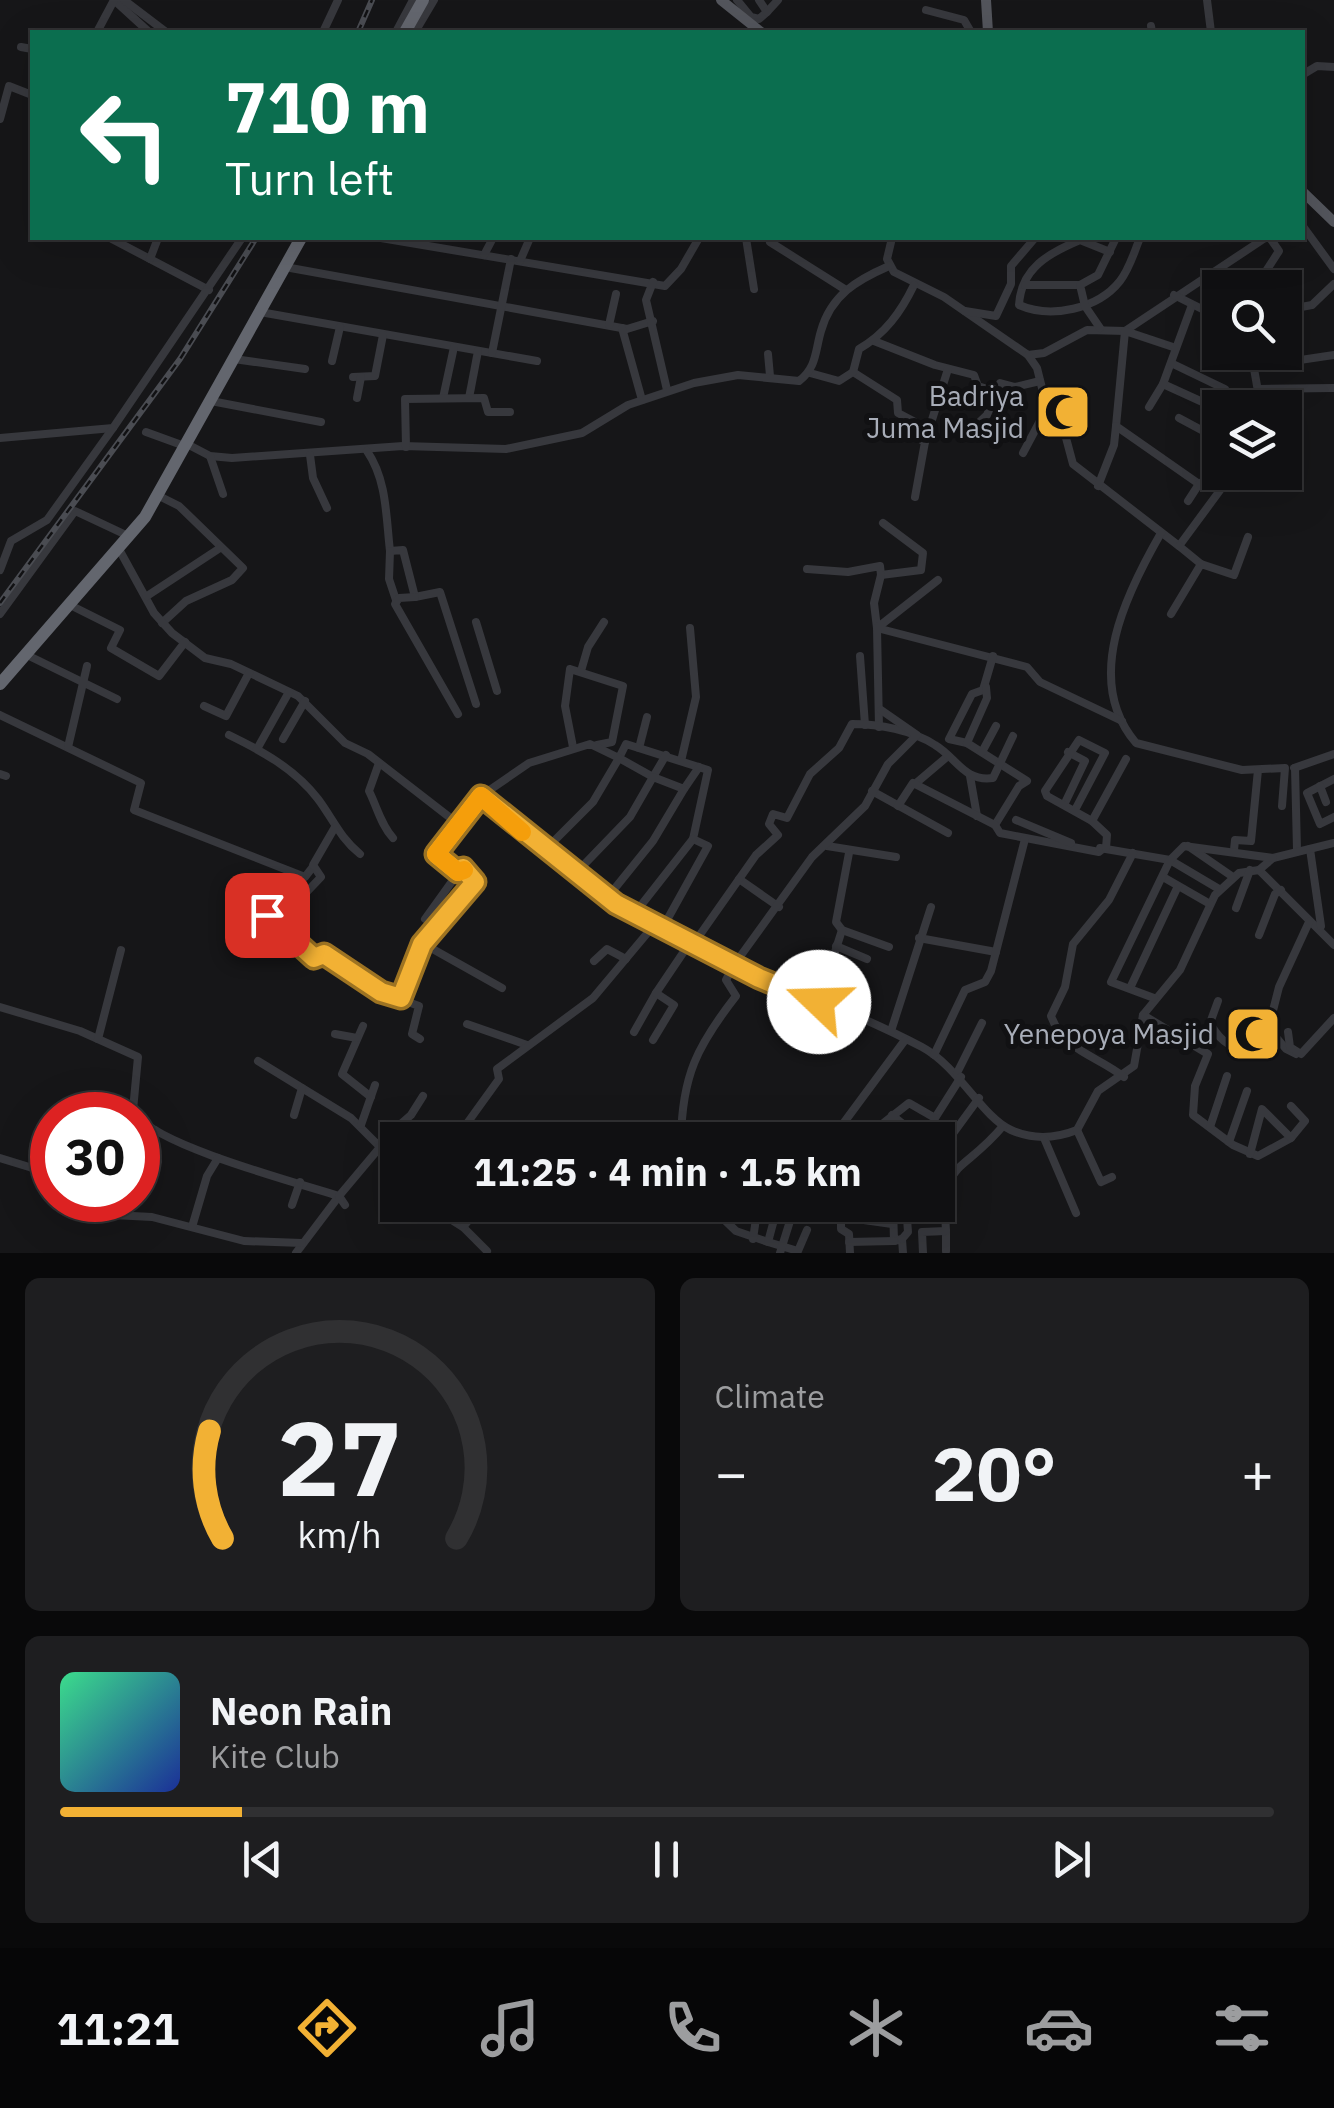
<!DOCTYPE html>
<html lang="en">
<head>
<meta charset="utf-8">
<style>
  :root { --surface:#101012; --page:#1e1e20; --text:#f1f3f6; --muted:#9c9d9f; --line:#303032; --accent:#f2b134 }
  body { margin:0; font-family:"IBM Plex Sans",sans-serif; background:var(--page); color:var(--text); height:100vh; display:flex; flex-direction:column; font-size:38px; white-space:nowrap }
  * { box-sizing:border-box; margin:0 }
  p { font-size:32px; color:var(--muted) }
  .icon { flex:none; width:55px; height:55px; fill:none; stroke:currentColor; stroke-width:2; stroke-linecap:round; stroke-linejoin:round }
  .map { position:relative; height:1253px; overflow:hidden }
  .sheet { display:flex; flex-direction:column; gap:25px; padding:25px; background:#09090a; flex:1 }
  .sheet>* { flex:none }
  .top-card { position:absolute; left:30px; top:30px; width:1275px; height:210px; border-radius:0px; box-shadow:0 10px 40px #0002,0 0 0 2px var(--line); background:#0b6e4f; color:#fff; overflow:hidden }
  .fabs { position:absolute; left:1202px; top:270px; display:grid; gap:20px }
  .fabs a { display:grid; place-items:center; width:100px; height:100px; border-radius:0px; background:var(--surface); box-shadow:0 10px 40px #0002,0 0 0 2px var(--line); font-size:50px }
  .speed { position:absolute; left:30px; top:1092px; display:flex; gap:20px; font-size:50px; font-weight:700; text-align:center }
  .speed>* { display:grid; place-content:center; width:130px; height:130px; border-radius:50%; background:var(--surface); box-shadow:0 10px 40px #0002,0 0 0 2px var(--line); line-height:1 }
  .speed .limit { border:15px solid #d22; background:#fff; color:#111 }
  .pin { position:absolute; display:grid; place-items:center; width:85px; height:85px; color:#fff; margin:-42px; border-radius:20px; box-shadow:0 5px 15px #0006 }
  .me { position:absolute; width:110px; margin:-55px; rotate:291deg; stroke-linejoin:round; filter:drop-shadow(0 0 8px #0008) }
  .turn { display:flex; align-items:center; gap:35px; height:210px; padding:0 30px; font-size:45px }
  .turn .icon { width:130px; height:130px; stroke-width:2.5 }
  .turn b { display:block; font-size:70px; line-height:85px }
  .big { font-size:75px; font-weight:800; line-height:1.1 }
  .sheet .tile { flex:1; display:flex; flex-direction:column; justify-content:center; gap:15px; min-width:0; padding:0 35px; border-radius:15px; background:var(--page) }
  .sheet .dial { align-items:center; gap:0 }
  .dial svg { height:260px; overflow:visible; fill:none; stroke:var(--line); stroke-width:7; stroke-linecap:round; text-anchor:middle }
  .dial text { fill:var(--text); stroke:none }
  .song { display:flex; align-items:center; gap:30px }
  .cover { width:120px; height:120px; border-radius:15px; background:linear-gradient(135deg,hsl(150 70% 55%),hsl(230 70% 35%)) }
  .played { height:10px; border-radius:5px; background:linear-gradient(90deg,var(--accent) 15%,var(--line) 15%) }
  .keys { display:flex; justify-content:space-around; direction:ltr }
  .heat { display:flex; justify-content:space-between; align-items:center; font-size:55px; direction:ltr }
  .sheet .tiles { flex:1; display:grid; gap:25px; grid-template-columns:1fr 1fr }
  .tile:last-child { grid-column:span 2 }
  .trip { position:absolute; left:380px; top:1122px; width:575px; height:100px; border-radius:0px; background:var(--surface); box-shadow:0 10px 40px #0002,0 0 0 2px var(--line); font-weight:800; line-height:100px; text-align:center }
  .tabs { display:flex; height:160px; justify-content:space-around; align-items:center; background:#060607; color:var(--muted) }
  .tabs .icon { width:70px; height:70px }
  .tabs .selected { color:var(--accent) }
  .tabs b { font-size:45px; color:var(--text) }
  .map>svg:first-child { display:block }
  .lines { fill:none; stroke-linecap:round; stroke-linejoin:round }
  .minor { stroke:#37383d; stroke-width:8 }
  .major { stroke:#53555c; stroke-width:10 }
  .highway { stroke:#63666e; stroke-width:12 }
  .rail-casing { stroke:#4a4c52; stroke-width:6 }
  .rail { stroke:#111113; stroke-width:2.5; stroke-dasharray:8; stroke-linecap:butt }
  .route-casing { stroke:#9d7322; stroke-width:25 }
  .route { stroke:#f2b134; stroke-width:18 }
  .slow { stroke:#f59e0b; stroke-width:18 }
  .labels { text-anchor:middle; stroke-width:10; stroke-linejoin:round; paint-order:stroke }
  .poi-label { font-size:28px; fill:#a8adb8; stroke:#111113; text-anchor:end }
</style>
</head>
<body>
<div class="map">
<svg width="1334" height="1253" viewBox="0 0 1334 1253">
  <rect width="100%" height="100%" fill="#161618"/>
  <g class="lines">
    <g class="minor">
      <path d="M114,0L149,32"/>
      <path d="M124,0L166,32"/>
      <path d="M737,0L751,17L759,19L767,12L759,0"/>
      <path d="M1207,0L1211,32"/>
      <path d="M926,10L964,20L971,32"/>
      <path d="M767,12L778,0"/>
      <path d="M1151,26L1152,32"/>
      <path d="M97,32L114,0"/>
      <path d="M323,32L338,0"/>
      <path d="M396,32L413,0"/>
      <path d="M415,32L434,0"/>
      <path d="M21,47L32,49"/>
      <path d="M1302,75L1317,66L1334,67"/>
      <path d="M0,119L9,86L32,95"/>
      <path d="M1302,225L1334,269"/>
      <path d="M110,238L209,290"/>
      <path d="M381,238L665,286L681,269L699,238"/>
      <path d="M746,238L754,289"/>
      <path d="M892,238L887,259L894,272L944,297L1028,355L1044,353L1087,330L1125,331L1265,238"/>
      <path d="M770,242L846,290"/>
      <path d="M1110,252L1080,240C1049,253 1021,268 1019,305C1051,319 1098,309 1120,281C1130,268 1134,252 1140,238"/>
      <path d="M484,255L493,238"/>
      <path d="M150,259L158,238"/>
      <path d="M520,261L530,238"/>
      <path d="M285,267L627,329L653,321"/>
      <path d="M653,282L646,300L667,390"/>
      <path d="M1025,285H1080"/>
      <path d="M1255,288L1279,251L1270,238"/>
      <path d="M1174,295L1220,318"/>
      <path d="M1285,310L1312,305L1334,284"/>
      <path d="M965,311L996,316L1011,284V266L1035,238"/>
      <path d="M260,312L537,361"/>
      <path d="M609,325L616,294"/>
      <path d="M622,328L642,400"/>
      <path d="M1100,328L1085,306L1080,285L1098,275L1116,238"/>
      <path d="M874,341L935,365L974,375L978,386L996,392"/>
      <path d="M1176,348L1125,331L1116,426L1199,484"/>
      <path d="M1251,352L1261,408"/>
      <path d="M492,353L511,259"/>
      <path d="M768,354L770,376"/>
      <path d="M1028,355L1037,368L1046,404L1062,423L1073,464L1179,546L1221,489L1247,472"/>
      <path d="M234,359L305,369"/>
      <path d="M332,361L340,327"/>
      <path d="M1171,363L1225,389"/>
      <path d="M1253,367L1334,355"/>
      <path d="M853,372L897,400L898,413L915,422L916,437L925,442L915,497"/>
      <path d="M810,373L839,381L853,372L859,349C885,334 901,312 914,285"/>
      <path d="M353,377L375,376L383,335"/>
      <path d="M1163,384L1220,410"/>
      <path d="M1258,389L1334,388"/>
      <path d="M357,398L361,377"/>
      <path d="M443,398L454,347"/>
      <path d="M469,398L478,351"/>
      <path d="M211,401L321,422"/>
      <path d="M1149,407L1163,384L1192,305"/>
      <path d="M1179,418L1220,440"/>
      <path d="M1285,429L1299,427"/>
      <path d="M146,432L179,444"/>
      <path d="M965,436L987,415L1000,383L1015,387L1040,381"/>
      <path d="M0,438L113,428L242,238"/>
      <path d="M925,442L948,369"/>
      <path d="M187,444L210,456L232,458L403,446L506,449L582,433L628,405L694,383L738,375L799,381C817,367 815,351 821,331C831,295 857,280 889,266"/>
      <path d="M406,447L405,399L484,398L488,412H510"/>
      <path d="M367,451C387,480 386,517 390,551L403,550L415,597L440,592L476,704"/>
      <path d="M1023,453L1048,406"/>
      <path d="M310,455L313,478L327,508"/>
      <path d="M210,456L223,494"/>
      <path d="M1098,486L1114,445L1116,426"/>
      <path d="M159,496L179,506L243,568L232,580L186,601L162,623"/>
      <path d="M1188,501L1199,484L1220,470"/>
      <path d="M1161,533C1127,592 1082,680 1136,743L1242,770L1285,768L1282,806"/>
      <path d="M1179,546L1201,564"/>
      <path d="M120,551L154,613L172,633L205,658L231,664L298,696L345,743L368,754L457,823L481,796C525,830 565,871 612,902C709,964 821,994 922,1047C959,1067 982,1117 1011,1130C1033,1140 1054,1139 1077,1130L1098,1091L1134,1066L1143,1015L1180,970L1215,895L1239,873L1259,870L1334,945"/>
      <path d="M390,551L389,579L396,600"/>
      <path d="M807,569L848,572L880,566L881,575L921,570L923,553L883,523"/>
      <path d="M0,570L11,541L47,520L113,428"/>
      <path d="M881,575L874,603L877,628L1027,667L1040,682L1122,721"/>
      <path d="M147,596L220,548"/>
      <path d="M415,597L399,598L395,604L458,714"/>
      <path d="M70,605L120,630L111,648L159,676L185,642"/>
      <path d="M0,614L75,511L124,534"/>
      <path d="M1171,614L1201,564L1234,575L1248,537"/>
      <path d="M476,622L497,691"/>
      <path d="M25,654L117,699"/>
      <path d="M860,656L865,725"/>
      <path d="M993,656L983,690L972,694L949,739L967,743L1027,781L1019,786L995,825"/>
      <path d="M581,671L588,647L604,622"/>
      <path d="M204,706L226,716L249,673"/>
      <path d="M0,715L141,783L134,810L305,877L312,868"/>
      <path d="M879,727L877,628L938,580"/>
      <path d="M229,735C262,751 295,769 318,799C333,819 340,838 360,854"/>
      <path d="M283,739L305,701"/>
      <path d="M967,743L987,698L986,687"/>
      <path d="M68,747L87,666"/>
      <path d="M573,747L565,706L570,669L623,686L612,742L597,745"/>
      <path d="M639,748L647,717"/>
      <path d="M257,749L289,692"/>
      <path d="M982,752L996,726"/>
      <path d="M681,761L696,697L690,628"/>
      <path d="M379,763L369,791C377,807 381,825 393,838"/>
      <path d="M1294,768L1334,754"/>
      <path d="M1295,768L1297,850"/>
      <path d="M0,774L6,776"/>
      <path d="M970,776L977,816"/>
      <path d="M1334,779L1307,793L1320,824L1334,817"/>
      <path d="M915,784L948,756"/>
      <path d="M1320,786L1326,802"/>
      <path d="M872,791L948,833"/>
      <path d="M1064,805L1085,761L1068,752"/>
      <path d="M898,806L913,783L995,825L1000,833L1099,852L1104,848"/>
      <path d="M484,807L481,796L529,763L590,744L619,758L626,744L708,770L693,839L708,846L662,929"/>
      <path d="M1075,810L1105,753L1079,740L1045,791L1047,796L1092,821"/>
      <path d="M1016,820L1071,843"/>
      <path d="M827,846L896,857"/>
      <path d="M1188,846L1233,877"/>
      <path d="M1100,848L1170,860L1219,889"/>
      <path d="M1106,848L1107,835L1092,821L1126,759"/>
      <path d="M1310,849L1321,926"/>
      <path d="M545,850L593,802L619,758L653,777L666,755"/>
      <path d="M1234,850L1235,840L1251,841L1258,770"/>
      <path d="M849,853L836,922L842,930L889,947"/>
      <path d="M1259,870L1273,858L1334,843"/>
      <path d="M575,874L630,817L653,777L684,789L699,767"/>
      <path d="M1163,877L1210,904"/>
      <path d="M739,879L779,907"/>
      <path d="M607,898L653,841L684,789"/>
      <path d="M1236,908L1250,870"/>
      <path d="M635,913L693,839"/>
      <path d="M425,919L458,873"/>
      <path d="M279,921L321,877L313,865L335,827"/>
      <path d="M1259,935L1275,894L1281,890"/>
      <path d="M919,938L996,952"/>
      <path d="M422,943L502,988"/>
      <path d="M238,946L265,916H272L314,958L323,955L381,992L419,1006L412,1034L420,1039"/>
      <path d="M692,946L756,855L778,835L769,824L773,814L787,818L810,774L839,748L852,724C879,724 912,730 935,745C957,758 964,782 993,778L1013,736"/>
      <path d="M836,946L867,959"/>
      <path d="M594,961L607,949L626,959"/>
      <path d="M1131,986L1178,886"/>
      <path d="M401,998L422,943L475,882L463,868L458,873L436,854L457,823"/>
      <path d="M1154,998L1111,982L1170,860L1184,846L1273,858"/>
      <path d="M1218,1001L1210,1023C1228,1056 1248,1050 1270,1030L1286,1049L1296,1054"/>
      <path d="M819,1002L842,930"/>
      <path d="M0,1007L80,1031L138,1057L133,1110L137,1115"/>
      <path d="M1143,1015L1208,1054L1195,1086L1193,1115L1233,1145L1258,1156L1291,1138L1305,1121L1291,1106"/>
      <path d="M467,1024L527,1045"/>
      <path d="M363,1026L342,1074L371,1097"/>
      <path d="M1268,1030L1279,987L1309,922"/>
      <path d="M891,1031L931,907"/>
      <path d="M634,1032L656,993"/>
      <path d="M1288,1032L1290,1047L1301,1054L1334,1018"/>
      <path d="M335,1034L357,1038"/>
      <path d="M98,1039L121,950"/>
      <path d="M653,1040L674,1005L656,993L689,944"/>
      <path d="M934,1055L965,990L985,982L991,971L1025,839"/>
      <path d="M258,1061L351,1118L398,1165"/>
      <path d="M957,1073L982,1023"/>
      <path d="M1124,1077C1096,1055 1064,1051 1051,1016L1065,987L1073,944L1109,900L1133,853"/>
      <path d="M294,1115L302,1088"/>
      <path d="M892,1115L923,1140"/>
      <path d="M138,1116C159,1146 298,1183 339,1196L296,1253"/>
      <path d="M361,1125L375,1085"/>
      <path d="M1210,1127L1227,1076"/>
      <path d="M1077,1130L1101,1182L1112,1177"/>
      <path d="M870,1132L883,1140"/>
      <path d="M1044,1138L1076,1213"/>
      <path d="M421,1140L433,1128"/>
      <path d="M455,1140L499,1079L497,1069L593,998L655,924"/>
      <path d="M681,1140C682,1076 697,1046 736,996L726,980L734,965L812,857L865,806L888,764L917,735L881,710"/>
      <path d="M831,1140L905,1040"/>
      <path d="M862,1140L909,1103L935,1118L961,1077"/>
      <path d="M1229,1142L1247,1091"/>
      <path d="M379,1143L411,1115L423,1096"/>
      <path d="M938,1154L979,1098"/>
      <path d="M1250,1154L1262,1109L1291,1138"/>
      <path d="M0,1158L52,1174"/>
      <path d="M138,1158L148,1149L155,1130"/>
      <path d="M138,1160L147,1164L158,1161"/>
      <path d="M292,1205L300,1182"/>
      <path d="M345,1205L339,1196L381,1146"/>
      <path d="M428,1205L463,1227L487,1251"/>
      <path d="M709,1205L736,1231L768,1242"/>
      <path d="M778,1205L768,1242L798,1251L807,1230"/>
      <path d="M841,1205V1229L849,1234L850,1253"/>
      <path d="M893,1205L894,1241L902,1239L903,1253"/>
      <path d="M807,1212L892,1224"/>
      <path d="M113,1215L152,1217L244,1241L302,1243"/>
      <path d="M192,1227L207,1176L218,1158"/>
      <path d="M463,1227L482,1205"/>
      <path d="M946,1231V1251"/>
      <path d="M753,1239L758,1205"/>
      <path d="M902,1239L908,1232L906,1205"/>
      <path d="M849,1242L894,1241"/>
      <path d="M780,1253L795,1205"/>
      <path d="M923,1253L922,1232L946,1231C941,1158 961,1176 1003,1126"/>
    </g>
    <g class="major">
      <path d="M721,0L761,32"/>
      <path d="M986,0L988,32"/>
      <path d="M1302,191L1334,222"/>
    </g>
    <g class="highway">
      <path d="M405,32L423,0"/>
      <path d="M0,684L145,517L301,238"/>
    </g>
    <g class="rail-casing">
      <g id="rail">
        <path d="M358,32L372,0"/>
        <path d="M0,603L180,359L256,238"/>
      </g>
    </g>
    <use href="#rail" class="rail"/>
  </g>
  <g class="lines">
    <g class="route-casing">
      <path id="route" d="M267,915L314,958L324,954L381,992L401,998L422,944L475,882L463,868L458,872L436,854L481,796L616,904L759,978L819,1002"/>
    </g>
    <use href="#route" class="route"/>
    <path class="slow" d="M464,870L458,872L436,854L481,796L522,832"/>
  </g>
  <defs>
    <g id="mosque-square" transform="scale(2.875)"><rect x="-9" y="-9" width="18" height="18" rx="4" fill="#f2b134" stroke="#111113"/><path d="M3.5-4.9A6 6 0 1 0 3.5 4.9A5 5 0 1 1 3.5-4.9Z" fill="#111"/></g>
  </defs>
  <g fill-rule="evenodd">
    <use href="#mosque-square" x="1063" y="412"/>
    <use href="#mosque-square" x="1253" y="1034"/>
  </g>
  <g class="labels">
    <g class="poi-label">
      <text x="1024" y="406">Badriya<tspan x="1024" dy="32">Juma Masjid</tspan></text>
      <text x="1214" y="1044">Yenepoya Masjid</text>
    </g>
  </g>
</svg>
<div class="fabs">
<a><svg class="icon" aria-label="search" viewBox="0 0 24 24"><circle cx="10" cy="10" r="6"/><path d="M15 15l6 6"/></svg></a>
<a><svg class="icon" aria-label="layers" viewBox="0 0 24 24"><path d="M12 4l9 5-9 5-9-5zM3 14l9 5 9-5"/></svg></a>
</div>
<div class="speed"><div class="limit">30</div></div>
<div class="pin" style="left:267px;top:915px;background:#d93025"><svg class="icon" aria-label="arrive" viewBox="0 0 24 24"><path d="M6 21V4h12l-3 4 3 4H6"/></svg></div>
<svg class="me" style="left:819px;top:1002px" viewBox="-20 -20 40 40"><circle r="19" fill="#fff"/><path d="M0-13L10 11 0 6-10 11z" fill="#f2b134"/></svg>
<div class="trip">11:25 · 4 min · 1.5 km</div>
<div class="top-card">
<div class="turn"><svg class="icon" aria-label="left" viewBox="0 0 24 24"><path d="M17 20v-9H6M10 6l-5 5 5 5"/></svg><div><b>710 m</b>Turn left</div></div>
</div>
</div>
<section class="sheet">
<div class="tiles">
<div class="tile dial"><svg viewBox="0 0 100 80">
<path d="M14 69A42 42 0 1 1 86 69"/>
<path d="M14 69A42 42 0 0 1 10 36" stroke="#f2b134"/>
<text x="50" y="56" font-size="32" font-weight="700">27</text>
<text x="50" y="72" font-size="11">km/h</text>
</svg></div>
<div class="tile"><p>Climate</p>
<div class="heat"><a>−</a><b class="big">20°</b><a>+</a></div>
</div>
<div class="tile">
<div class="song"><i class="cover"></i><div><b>Neon Rain</b><p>Kite Club</p></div></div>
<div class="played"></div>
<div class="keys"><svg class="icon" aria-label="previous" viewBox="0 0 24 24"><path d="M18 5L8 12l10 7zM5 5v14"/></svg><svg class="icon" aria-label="pause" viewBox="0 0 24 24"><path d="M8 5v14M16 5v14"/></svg><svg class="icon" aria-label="next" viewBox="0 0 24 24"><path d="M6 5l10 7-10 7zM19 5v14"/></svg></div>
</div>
</div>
</section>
<nav class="tabs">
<b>11:21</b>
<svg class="icon selected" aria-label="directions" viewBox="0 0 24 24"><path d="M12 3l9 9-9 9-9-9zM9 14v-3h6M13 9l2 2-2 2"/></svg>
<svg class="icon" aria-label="music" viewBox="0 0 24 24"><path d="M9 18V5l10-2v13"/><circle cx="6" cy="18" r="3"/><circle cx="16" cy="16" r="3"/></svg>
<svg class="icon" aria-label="phone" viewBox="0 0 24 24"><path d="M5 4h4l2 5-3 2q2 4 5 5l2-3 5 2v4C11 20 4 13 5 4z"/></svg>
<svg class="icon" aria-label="climate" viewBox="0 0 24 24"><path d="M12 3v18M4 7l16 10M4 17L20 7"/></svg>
<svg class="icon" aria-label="car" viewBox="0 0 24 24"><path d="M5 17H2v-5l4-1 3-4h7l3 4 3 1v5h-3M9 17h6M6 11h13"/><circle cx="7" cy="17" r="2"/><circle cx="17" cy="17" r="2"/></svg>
<svg class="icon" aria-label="filters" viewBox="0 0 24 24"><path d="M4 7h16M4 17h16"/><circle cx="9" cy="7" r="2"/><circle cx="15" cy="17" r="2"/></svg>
</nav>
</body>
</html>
